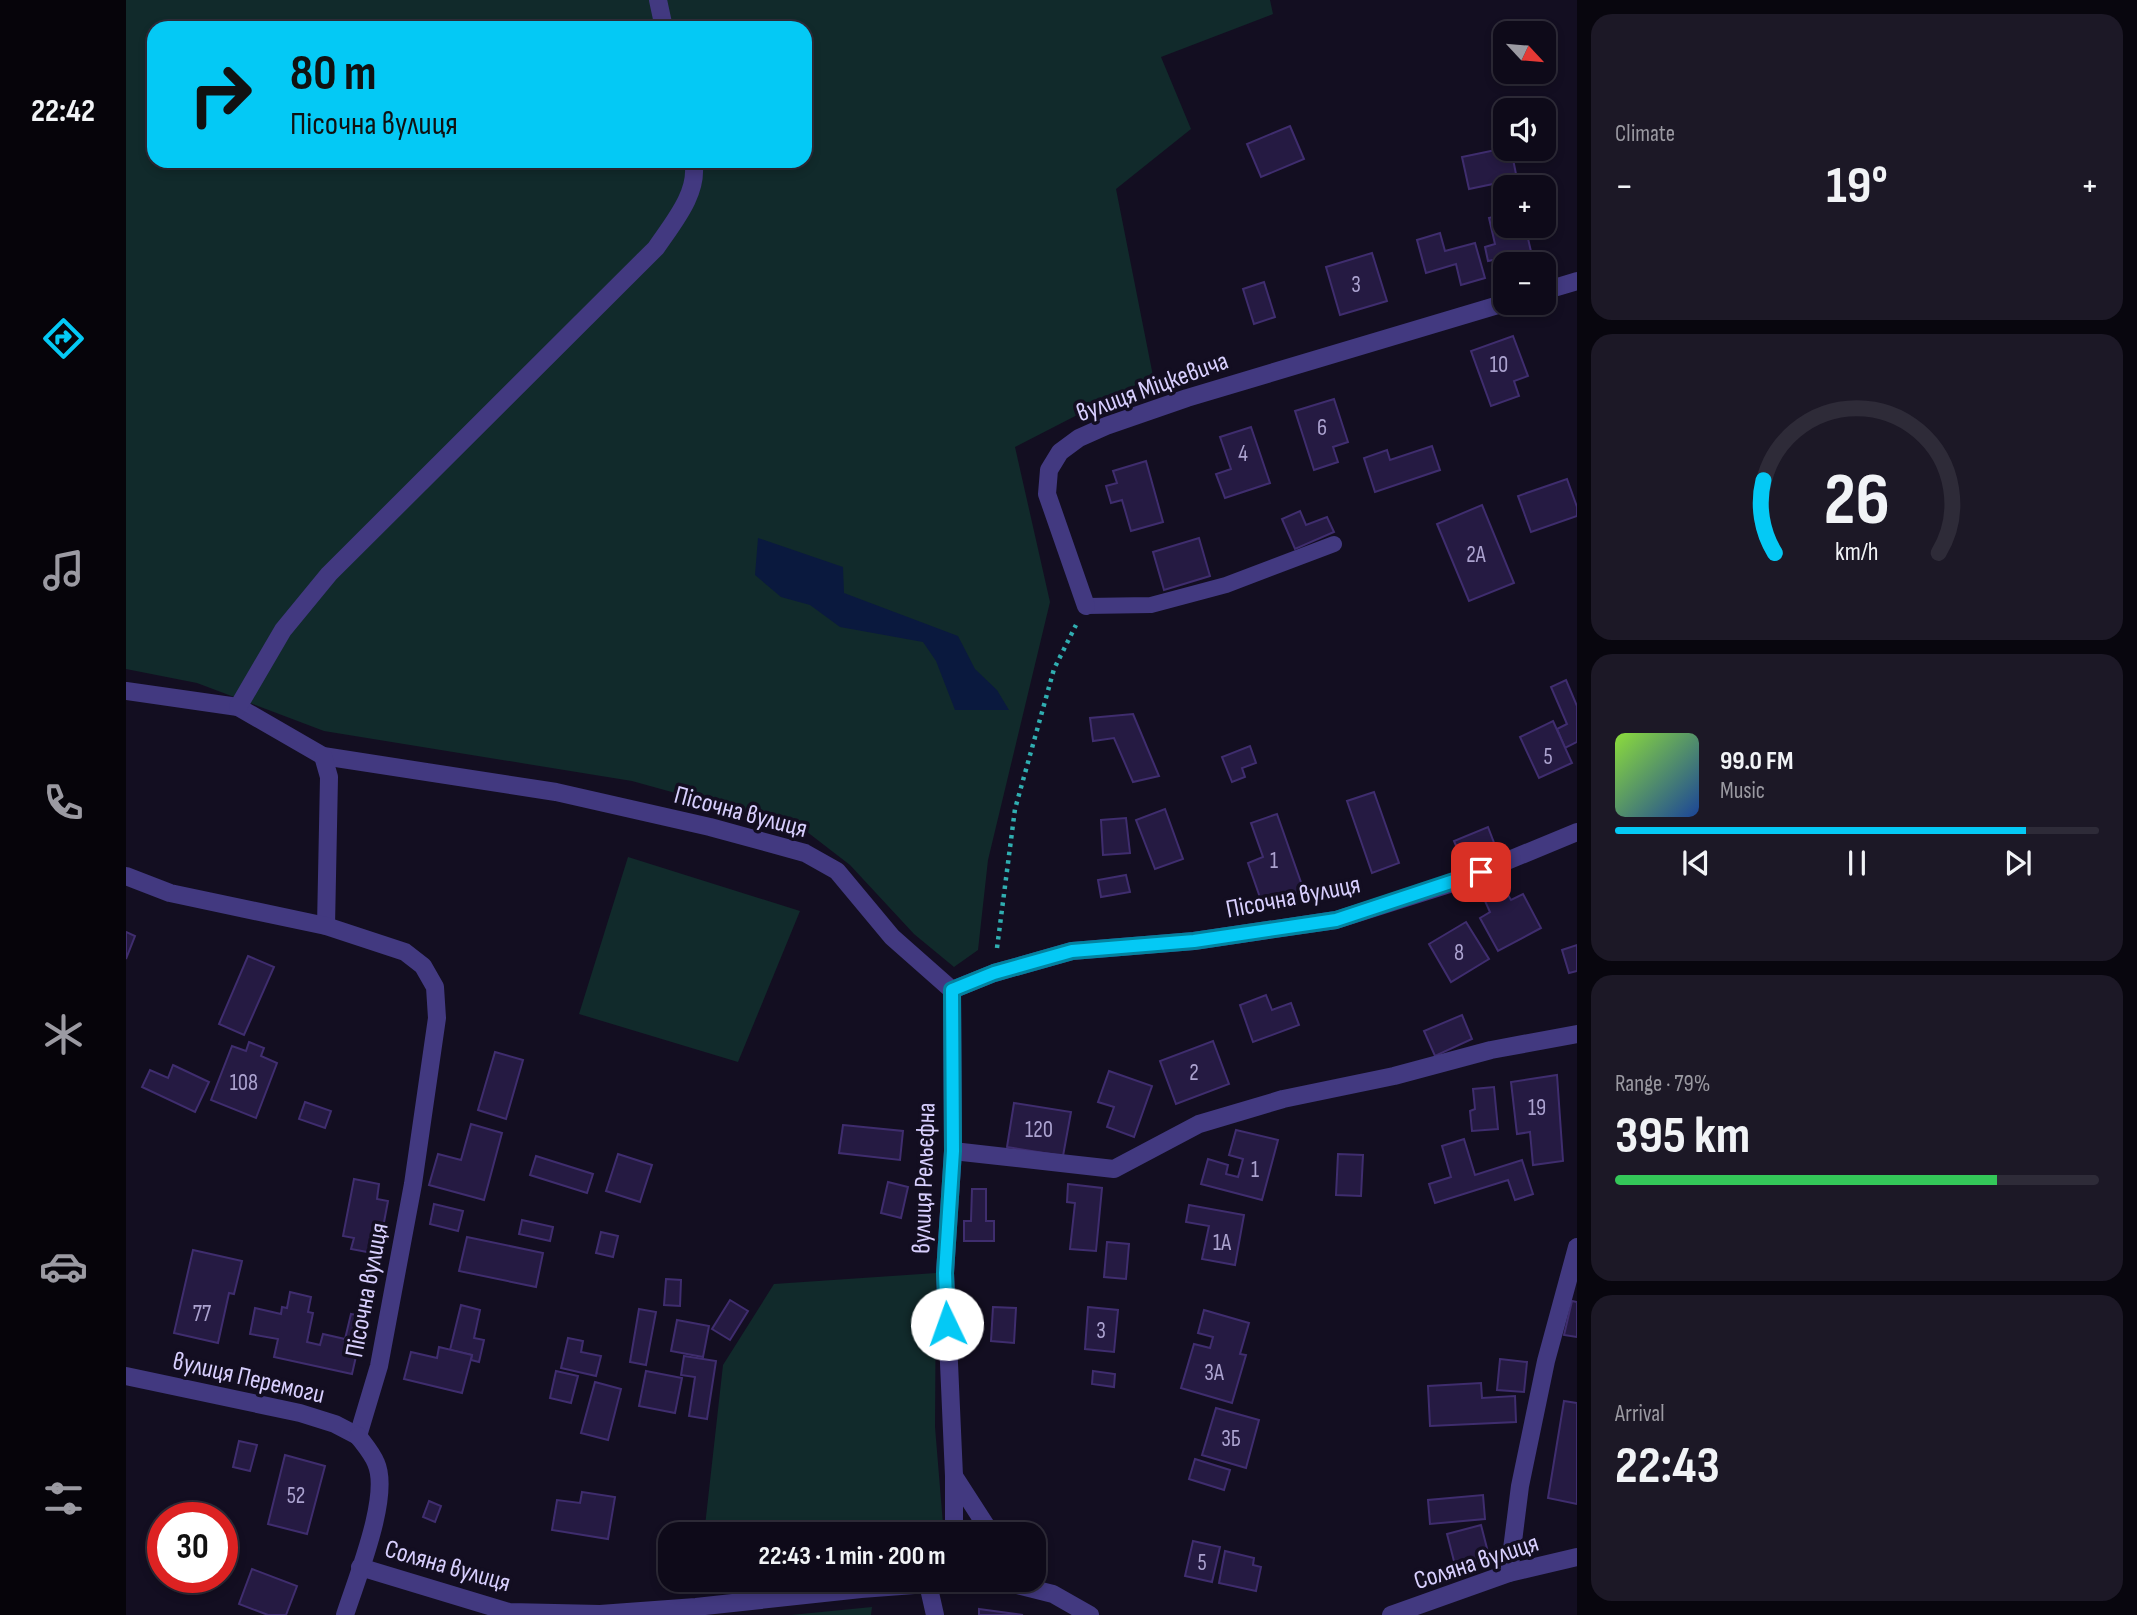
<!DOCTYPE html>
<html lang="en">
<head>
<meta charset="utf-8">
<style>
  :root { --surface:#0e0a19; --page:#1c1826; --text:#f1f3f6; --muted:#9b9aa2; --line:#2e2b38; --accent:#04c9f5 }
  body { margin:0; font-family:"Sofia Sans Condensed",sans-serif; background:var(--page); color:var(--text); height:100vh; display:flex; flex-direction:column; font-size:26px; white-space:nowrap }
  * { box-sizing:border-box; margin:0 }
  p { font-size:23px; color:var(--muted) }
  .icon { flex:none; width:38px; height:38px; fill:none; stroke:currentColor; stroke-width:2; stroke-linecap:round; stroke-linejoin:round }
  .map { position:relative; flex:1; overflow:hidden }
  .sheet { display:flex; flex-direction:column; gap:14px; padding:14px; background:#08060e; width:560px }
  .sheet>* { flex:none }
  .hud { position:absolute; left:21px; top:21px; width:665px; height:147px; border-radius:21px; box-shadow:0 4px 10px #0003,0 0 0 2px var(--line); background:#04c9f5; color:#111; overflow:hidden }
  .needle { width:46px; rotate:116deg }
  .buttons { position:absolute; left:1367px; top:21px; display:grid; gap:14px }
  .buttons a { display:grid; place-items:center; width:63px; height:63px; border-radius:14px; background:var(--surface); box-shadow:0 4px 10px #0003,0 0 0 2px var(--line); font-size:35px }
  .speed { position:absolute; left:21px; top:1502px; display:flex; gap:14px; font-size:35px; font-weight:700; text-align:center }
  .speed>* { display:grid; place-content:center; width:91px; height:91px; border-radius:50%; background:var(--surface); box-shadow:0 4px 10px #0003,0 0 0 2px var(--line); line-height:1 }
  .speed .limit { border:10px solid #d22; background:#fff; color:#111 }
  .pin { position:absolute; display:grid; place-items:center; width:60px; height:60px; color:#fff; margin:-30px; border-radius:14px; box-shadow:0 4px 10px #0006 }
  .me { position:absolute; width:77px; margin:-38px; rotate:357deg; stroke-linejoin:round; filter:drop-shadow(0 0 5px #0008) }
  .turn { display:flex; align-items:center; gap:24px; height:147px; padding:0 28px; font-size:32px }
  .turn .icon { width:91px; height:91px; stroke-width:2.5 }
  .turn b { display:block; font-size:49px; line-height:60px }
  .big { font-size:52px; font-weight:700; line-height:1.1 }
  .sheet .tile { flex:1; display:flex; flex-direction:column; justify-content:center; gap:10px; min-width:0; padding:0 24px; border-radius:21px; background:var(--page) }
  .sheet .dial { align-items:center; gap:0 }
  .dial svg { height:182px; overflow:visible; fill:none; stroke:var(--line); stroke-width:7; stroke-linecap:round; text-anchor:middle }
  .dial text { fill:var(--text); stroke:none }
  .song { display:flex; align-items:center; gap:21px }
  .cover { width:84px; height:84px; border-radius:10px; background:linear-gradient(135deg,hsl(90 70% 55%),hsl(220 70% 35%)) }
  .played { height:7px; border-radius:4px; background:linear-gradient(90deg,var(--accent) 85%,var(--line) 85%) }
  .keys { display:flex; justify-content:space-around; direction:ltr }
  .heat { display:flex; justify-content:space-between; align-items:center; font-size:38px; direction:ltr }
  .charge { height:10px; border-radius:5px; background:linear-gradient(90deg,#34c759 79%,var(--line) 0) }
  .trip { position:absolute; left:532px; top:1522px; width:388px; height:70px; border-radius:21px; background:var(--surface); box-shadow:0 4px 10px #0003,0 0 0 2px var(--line); font-weight:700; line-height:70px; text-align:center }
  main { display:flex; flex:1; min-height:0 }
  .dock { display:flex; flex-direction:column; width:126px; justify-content:space-around; align-items:center; background:#06040a; color:var(--muted) }
  .dock .icon { width:49px; height:49px }
  .dock .current { color:var(--accent) }
  .dock b { font-size:32px; color:var(--text) }
  .map>svg:first-child { display:block }
  .green { fill:#112a2b; fill-rule:evenodd }
  .water { fill:#0a193e }
  .building { fill:#251a42; stroke:#3f2d6e; stroke-width:2 }
  .lines { fill:none; stroke-linecap:round; stroke-linejoin:round }
  .path { stroke:#30aeb1; stroke-width:4.5; stroke-dasharray:3.5 5; stroke-linecap:butt }
  .lane { stroke:#423980; stroke-width:16 }
  .street { stroke:#423980; stroke-width:18 }
  .route-casing { stroke:#03839f; stroke-width:18 }
  .route { stroke:#04c9f5; stroke-width:12 }
  .labels { text-anchor:middle; stroke-width:7; stroke-linejoin:round; paint-order:stroke }
  .number-label { font-size:23px; fill:#aba2cf }
  .street-label { font-size:26px; fill:#d8cffe; stroke:#130e21 }
</style>
</head>
<body>
<main>
<nav class="dock">
<b>22:42</b>
<svg class="icon current" aria-label="directions" viewBox="0 0 24 24"><path d="M12 3l9 9-9 9-9-9zM9 14v-3h6M13 9l2 2-2 2"/></svg>
<svg class="icon" aria-label="music" viewBox="0 0 24 24"><path d="M9 18V5l10-2v13"/><circle cx="6" cy="18" r="3"/><circle cx="16" cy="16" r="3"/></svg>
<svg class="icon" aria-label="phone" viewBox="0 0 24 24"><path d="M5 4h4l2 5-3 2q2 4 5 5l2-3 5 2v4C11 20 4 13 5 4z"/></svg>
<svg class="icon" aria-label="climate" viewBox="0 0 24 24"><path d="M12 3v18M4 7l16 10M4 17L20 7"/></svg>
<svg class="icon" aria-label="car" viewBox="0 0 24 24"><path d="M5 17H2v-5l4-1 3-4h7l3 4 3 1v5h-3M9 17h6M6 11h13"/><circle cx="7" cy="17" r="2"/><circle cx="17" cy="17" r="2"/></svg>
<svg class="icon" aria-label="filters" viewBox="0 0 24 24"><path d="M4 7h16M4 17h16"/><circle cx="9" cy="7" r="2"/><circle cx="15" cy="17" r="2"/></svg>
</nav>
<div class="map">
<svg width="1451" height="1615" viewBox="0 0 1451 1615">
  <rect width="100%" height="100%" fill="#130e21"/>
  <g class="green">
    <path d="M0,0H1144L1147,14L1035,57L1065,129L990,189L1027,376L889,447L924,602L862,860L852,950L828,967L788,934L724,865L676,828L506,781L198,731L71,683L0,669ZM28,28H679V161H28Z"/>
    <path d="M502,857L674,911L612,1062L453,1014Z"/>
    <path d="M810,1273L809,1427L817,1524L811,1535H578L597,1365L648,1284Z"/>
    <path d="M572,1580H681L571,1591Z"/>
    <path d="M746,1607L745,1615H665Z"/>
  </g>
  <path class="water" d="M632,538L717,567L718,593L832,636L849,669L871,690L883,710H829L810,661L797,642L714,627L684,605L655,597L629,575Z"/>
  <g class="building">
    <path d="M1164,126L1178,159L1135,177L1121,144Z"/>
    <path d="M1379,148L1385,149L1391,179L1343,189L1336,157Z"/>
    <path d="M1379,214V226H1399L1408,264H1379V275H1376L1372,259L1362,261L1359,247L1369,244L1363,218Z"/>
    <path d="M1314,233L1319,251L1349,243L1359,278L1335,285L1330,264L1300,273L1291,240Z"/>
    <path d="M1246,253L1261,301L1214,315L1200,267Z"/>
    <path d="M1138,282L1149,317L1128,324L1117,289Z"/>
    <path d="M1387,336L1402,376L1388,381L1393,396L1365,406L1345,351Z"/>
    <path d="M1208,399L1222,442L1207,447L1212,462L1188,470L1169,411Z"/>
    <path d="M1125,427L1144,483L1099,498L1090,474L1105,469L1094,437Z"/>
    <path d="M1306,446L1314,470L1249,492L1238,458L1261,450L1264,460Z"/>
    <path d="M1020,461L1037,522L1005,531L996,500L985,503L980,486L991,483L987,471Z"/>
    <path d="M1441,479L1451,507V516L1405,532L1392,496Z"/>
    <path d="M1356,505L1388,583L1343,601L1311,524Z"/>
    <path d="M1174,511L1180,525L1201,517L1208,532L1169,549L1156,519Z"/>
    <path d="M1073,538L1084,576L1038,590L1027,552Z"/>
    <path d="M1440,680L1451,706V742L1439,748L1431,729L1441,724L1425,687Z"/>
    <path d="M1007,714L1033,776L1007,782L988,738L967,741L964,718Z"/>
    <path d="M1427,721L1446,763L1413,778L1394,737Z"/>
    <path d="M1124,746L1130,763L1116,768L1119,777L1106,782L1096,757Z"/>
    <path d="M1248,792L1273,863L1246,873L1221,801Z"/>
    <path d="M1039,809L1057,859L1029,869L1010,820Z"/>
    <path d="M1151,814L1178,891L1137,906L1122,863L1137,857L1125,823Z"/>
    <path d="M1000,818L1004,853L977,855L975,820Z"/>
    <path d="M1362,827L1370,848L1337,862L1328,841Z"/>
    <path d="M1000,875L1004,892L975,897L972,880Z"/>
    <path d="M1379,890L1385,900L1397,894L1415,928L1372,951L1354,918L1364,912L1359,901Z"/>
    <path d="M1340,922L1363,959L1325,982L1303,944Z"/>
    <path d="M0,932L9,936L0,959Z"/>
    <path d="M1451,945V971L1443,973L1436,950Z"/>
    <path d="M122,956L148,967L118,1035L93,1024Z"/>
    <path d="M1140,995L1146,1010L1165,1003L1173,1025L1127,1042L1114,1005Z"/>
    <path d="M1336,1015L1346,1039L1309,1056L1298,1031Z"/>
    <path d="M1087,1041L1103,1084L1050,1104L1034,1061Z"/>
    <path d="M123,1042L138,1048L135,1056L151,1063L130,1118L85,1100L106,1046L120,1051Z"/>
    <path d="M369,1052L397,1060L380,1119L352,1110Z"/>
    <path d="M47,1065L83,1082L69,1112L16,1087L24,1070L42,1078Z"/>
    <path d="M983,1071L1026,1086L1008,1137L981,1127L988,1107L972,1102Z"/>
    <path d="M1431,1075L1437,1161L1407,1165L1404,1132L1391,1134L1385,1082Z"/>
    <path d="M1368,1087L1372,1129L1346,1131L1344,1111L1349,1109L1347,1089Z"/>
    <path d="M179,1102L205,1111L199,1128L173,1119Z"/>
    <path d="M888,1103L945,1112L937,1156L881,1147Z"/>
    <path d="M345,1124L376,1133L358,1200L303,1185L312,1154L335,1160Z"/>
    <path d="M717,1125L777,1131L774,1160L713,1153Z"/>
    <path d="M1110,1130L1152,1140L1136,1200L1075,1184L1082,1159L1102,1165L1100,1174L1112,1177L1117,1159L1103,1155Z"/>
    <path d="M1338,1139L1349,1175L1396,1160L1407,1194L1389,1200L1382,1180L1309,1203L1303,1184L1325,1177L1316,1146Z"/>
    <path d="M492,1154L526,1165L514,1202L480,1191Z"/>
    <path d="M1212,1154L1237,1155L1235,1196L1210,1195Z"/>
    <path d="M410,1156L467,1174L461,1193L404,1175Z"/>
    <path d="M228,1179L253,1184L251,1199L262,1201L252,1254L225,1249L228,1238L217,1236Z"/>
    <path d="M762,1182L782,1187L775,1218L755,1213Z"/>
    <path d="M942,1184L976,1188L970,1251L944,1249L949,1203L941,1202Z"/>
    <path d="M846,1189H860V1221H868V1241H838V1221H845Z"/>
    <path d="M308,1204L337,1211L332,1231L304,1224Z"/>
    <path d="M1063,1205L1118,1215L1109,1265L1076,1259L1083,1226L1060,1222Z"/>
    <path d="M396,1220L427,1227L424,1241L393,1234Z"/>
    <path d="M475,1232L492,1236L487,1257L470,1253Z"/>
    <path d="M341,1237L417,1253L410,1287L333,1271Z"/>
    <path d="M981,1242L1003,1244L1000,1279L978,1277Z"/>
    <path d="M67,1250L116,1261L108,1294L103,1293L92,1343L48,1333Z"/>
    <path d="M540,1279L555,1280L554,1306L538,1305Z"/>
    <path d="M164,1292L185,1297L182,1312L187,1313L181,1342L194,1345L197,1334L219,1339L225,1314L239,1317L226,1374L148,1357L152,1339L124,1334L129,1308L155,1314L156,1307L161,1308Z"/>
    <path d="M604,1300L622,1311L604,1340L586,1329Z"/>
    <path d="M1446,1301L1451,1302V1337L1438,1335Z"/>
    <path d="M335,1305L354,1310L348,1338L358,1340L353,1362L345,1360L346,1355L324,1350Z"/>
    <path d="M867,1307L890,1308L888,1343L865,1341Z"/>
    <path d="M962,1307L992,1310L988,1352L959,1349Z"/>
    <path d="M513,1309L530,1312L520,1365L504,1362Z"/>
    <path d="M1078,1310L1123,1323L1114,1354L1120,1355L1106,1403L1055,1388L1068,1344L1084,1348L1087,1337L1072,1333Z"/>
    <path d="M551,1320L583,1326L577,1357L545,1351Z"/>
    <path d="M442,1338L457,1341L455,1352L475,1356L470,1376L435,1368Z"/>
    <path d="M313,1347L346,1355L336,1393L278,1379L285,1352L311,1358Z"/>
    <path d="M558,1356L590,1361L581,1419L563,1416L569,1377L555,1375Z"/>
    <path d="M1374,1359L1401,1362L1398,1392L1371,1390Z"/>
    <path d="M430,1371L452,1376L445,1403L424,1398Z"/>
    <path d="M520,1371L556,1378L549,1413L513,1406Z"/>
    <path d="M967,1371L989,1374L988,1387L966,1384Z"/>
    <path d="M469,1382L495,1389L482,1440L455,1433Z"/>
    <path d="M1355,1383L1356,1398L1389,1396L1390,1422L1304,1426L1302,1386Z"/>
    <path d="M1438,1401L1451,1403V1504L1422,1498Z"/>
    <path d="M1090,1408L1133,1420L1120,1468L1076,1455Z"/>
    <path d="M113,1441L131,1445L124,1471L107,1467Z"/>
    <path d="M159,1455L199,1466L181,1534L142,1524Z"/>
    <path d="M1069,1459L1104,1470L1098,1490L1063,1479Z"/>
    <path d="M456,1492L489,1497L482,1539L426,1530L431,1500L454,1503Z"/>
    <path d="M1357,1495L1359,1519L1304,1524L1302,1500Z"/>
    <path d="M303,1501L315,1506L309,1522L297,1517Z"/>
    <path d="M1355,1525L1364,1560L1330,1569L1321,1534Z"/>
    <path d="M1067,1541L1094,1547L1086,1582L1059,1576Z"/>
    <path d="M1099,1551L1128,1558L1127,1565L1135,1567L1130,1591L1093,1583Z"/>
    <path d="M126,1569L171,1586L160,1615H142L113,1604Z"/>
    <path d="M853,1609L897,1615H853Z"/>
  </g>
  <g class="lines">
    <path class="path" d="M871,948L889,809L928,669L950,625"/>
    <path class="lane" d="M960,606L1025,605L1100,585L1208,544"/>
    <g class="street">
      <path d="M532,0L538,28"/>
      <path d="M1418,291L1451,281"/>
      <path d="M960,606L921,494L923,470L934,452L953,438L980,426L1061,398L1379,303"/>
      <path d="M0,691L112,707L197,756L430,792L584,827L679,853L711,871L766,937L826,990L868,973L946,951L1068,941L1210,920L1330,882L1451,832"/>
      <path d="M112,707L157,630L203,574L530,248C546,224 574,192 567,161"/>
      <path d="M197,756L203,777L200,926"/>
      <path d="M0,876L44,893L200,926L279,952L297,966L309,987L311,1018L287,1184L253,1366L232,1436"/>
      <path d="M827,1151L988,1169L1073,1124L1157,1099L1268,1076L1365,1050L1451,1034"/>
      <path d="M0,1376L174,1413L209,1424L232,1436"/>
      <path d="M828,1476L866,1535"/>
      <path d="M825,1535L828,1528V1476L819,1273L827,1151L826,990"/>
      <path d="M234,1567L383,1612L474,1614L570,1607L735,1589L855,1580"/>
      <path d="M1383,1573L1394,1486L1420,1361L1451,1247"/>
      <path d="M803,1580L802,1584L809,1615"/>
      <path d="M871,1580L927,1594L964,1615"/>
      <path d="M219,1615C230,1580 265,1496 250,1463C246,1453 238,1444 232,1436"/>
      <path d="M1265,1615L1383,1573L1451,1557"/>
    </g>
  </g>
  <g class="lines">
    <g class="route-casing">
      <path id="route" d="M821,1324L819,1273L827,1151L826,990L868,973L946,951L1068,941L1210,920L1355,872"/>
    </g>
    <use href="#route" class="route"/>
  </g>
  <g class="labels">
    <g class="number-label">
      <text x="1230" y="292">3</text>
      <text x="1373" y="372">10</text>
      <text x="1196" y="435">6</text>
      <text x="1117" y="461">4</text>
      <text x="1350" y="562">2А</text>
      <text x="1422" y="764">5</text>
      <text x="1148" y="868">1</text>
      <text x="1333" y="960">8</text>
      <text x="1068" y="1080">2</text>
      <text x="118" y="1090">108</text>
      <text x="1411" y="1115">19</text>
      <text x="913" y="1137">120</text>
      <text x="1129" y="1177">1</text>
      <text x="1096" y="1250">1А</text>
      <text x="76" y="1321">77</text>
      <text x="975" y="1338">3</text>
      <text x="1088" y="1380">3А</text>
      <text x="1105" y="1446">3Б</text>
      <text x="170" y="1503">52</text>
      <text x="1076" y="1570">5</text>
    </g>
    <g class="street-label">
      <text transform="translate(1026 386) rotate(-20)" y="9">вулиця Міцкевича</text>
      <text transform="translate(615 811) rotate(15)" y="9">Пісочна вулиця</text>
      <text transform="translate(1167 896) rotate(-11)" y="9">Пісочна вулиця</text>
      <text transform="translate(797 1178) rotate(-88)" y="9">вулиця Рельєфна</text>
      <text transform="translate(240 1290) rotate(-79)" y="9">Пісочна вулиця</text>
      <text transform="translate(123 1377) rotate(13)" y="9">вулиця Перемоги</text>
      <text transform="translate(1350 1561) rotate(-18)" y="9">Соляна вулиця</text>
      <text transform="translate(322 1565) rotate(16)" y="9">Соляна вулиця</text>
    </g>
  </g>
</svg>
<div class="buttons">
<a><svg class="needle" viewBox="-14 -14 28 28"><path d="M0-13l5 13h-10z" fill="#e53935"/><path d="M0 13l5-13h-10z" fill="#9b9aa2"/></svg></a>
<a><svg class="icon" aria-label="sound" viewBox="0 0 24 24"><path d="M4 9h4l5-4v14l-5-4H4zM17 9q2 3 0 6"/></svg></a>
<a>+</a>
<a>−</a>
</div>
<div class="speed"><div class="limit">30</div></div>
<div class="pin" style="left:1355px;top:872px;background:#d93025"><svg class="icon" aria-label="arrive" viewBox="0 0 24 24"><path d="M6 21V4h12l-3 4 3 4H6"/></svg></div>
<svg class="me" style="left:821px;top:1324px" viewBox="-20 -20 40 40"><circle r="19" fill="#fff"/><path d="M0-13L10 11 0 6-10 11z" fill="#04c9f5"/></svg>
<div class="trip">22:43 · 1 min · 200 m</div>
<div class="hud">
<div class="turn"><svg class="icon" aria-label="right" viewBox="0 0 24 24"><path d="M7 20v-9h11M14 6l5 5-5 5"/></svg><div><b>80 m</b>Пісочна вулиця</div></div>
</div>
</div>
<section class="sheet">
<div class="tile"><p>Climate</p>
<div class="heat"><a>−</a><b class="big">19°</b><a>+</a></div>
</div>
<div class="tile dial"><svg viewBox="0 0 100 80">
<path d="M14 69A42 42 0 1 1 86 69"/>
<path d="M14 69A42 42 0 0 1 9 37" stroke="#04c9f5"/>
<text x="50" y="56" font-size="32" font-weight="700">26</text>
<text x="50" y="72" font-size="11">km/h</text>
</svg></div>
<div class="tile">
<div class="song"><i class="cover"></i><div><b>99.0 FM</b><p>Music</p></div></div>
<div class="played"></div>
<div class="keys"><svg class="icon" aria-label="previous" viewBox="0 0 24 24"><path d="M18 5L8 12l10 7zM5 5v14"/></svg><svg class="icon" aria-label="pause" viewBox="0 0 24 24"><path d="M8 5v14M16 5v14"/></svg><svg class="icon" aria-label="next" viewBox="0 0 24 24"><path d="M6 5l10 7-10 7zM19 5v14"/></svg></div>
</div>
<div class="tile"><p>Range · 79%</p><b class="big">395 km</b><div class="charge"></div></div>
<div class="tile"><p>Arrival</p><b class="big">22:43</b></div>
</section>
</main>
</body>
</html>
